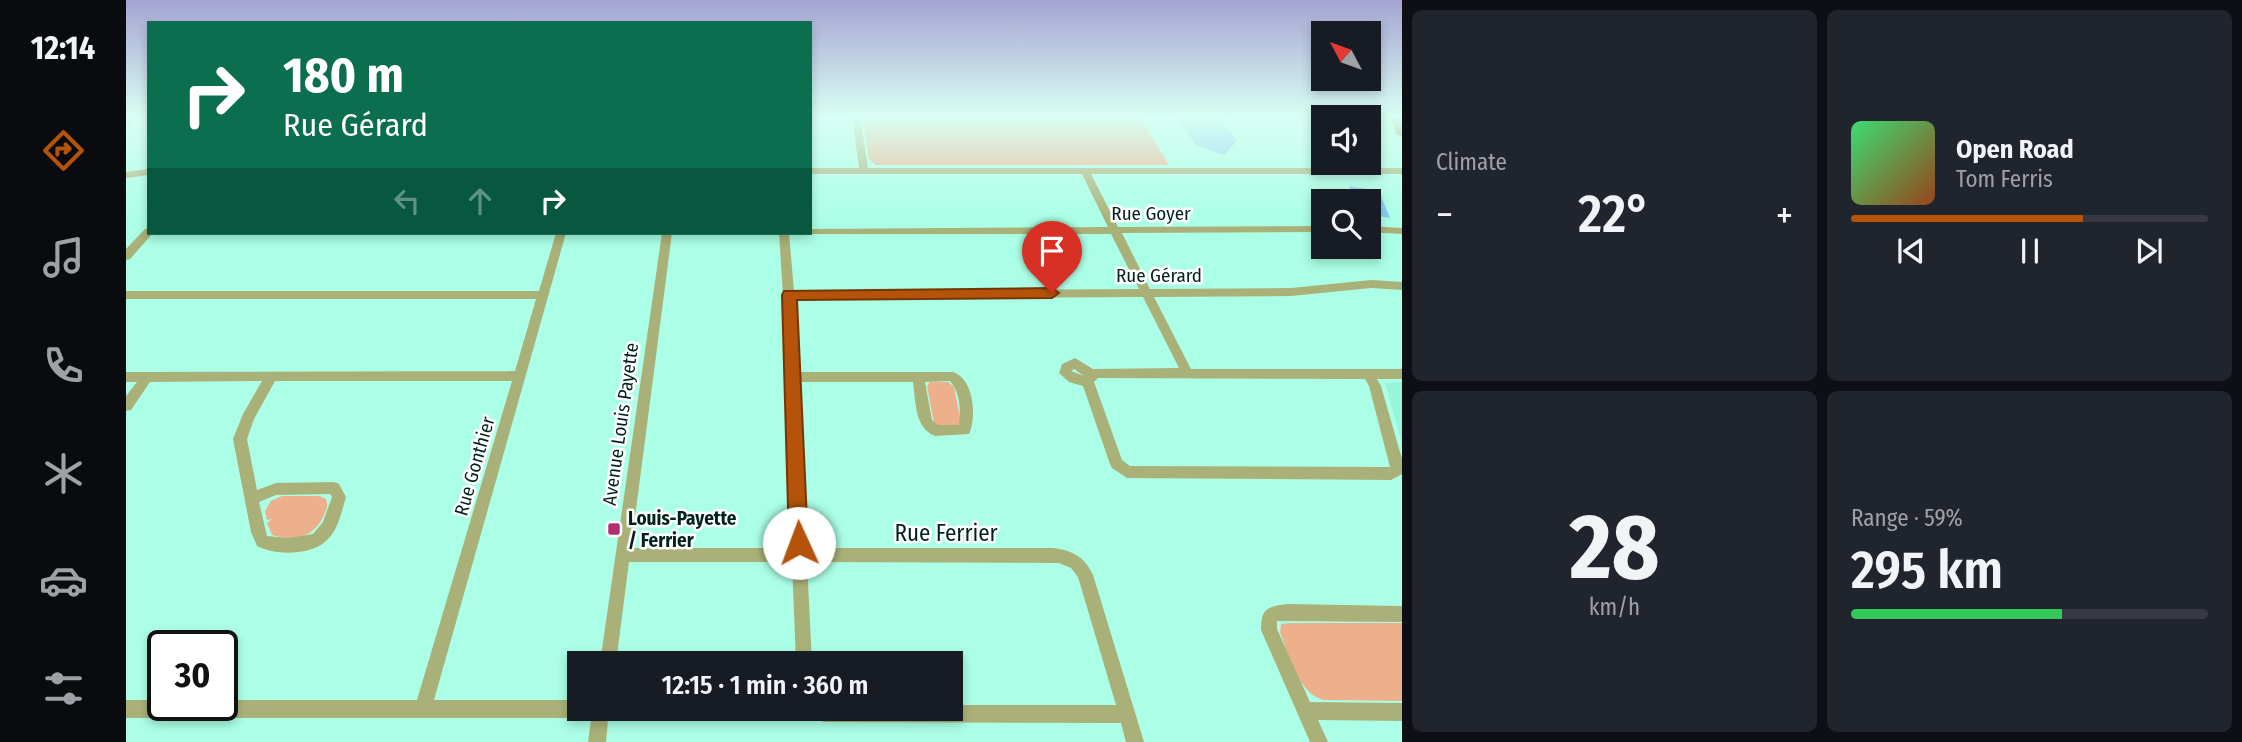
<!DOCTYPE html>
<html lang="en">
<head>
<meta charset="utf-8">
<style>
  :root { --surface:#171b24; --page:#20242c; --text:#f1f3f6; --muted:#9ea1a6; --line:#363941; --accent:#b45309 }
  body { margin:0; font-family:"Fira Sans Condensed",sans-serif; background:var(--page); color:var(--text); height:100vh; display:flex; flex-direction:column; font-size:26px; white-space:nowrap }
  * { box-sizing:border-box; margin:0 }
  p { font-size:23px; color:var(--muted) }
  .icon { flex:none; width:38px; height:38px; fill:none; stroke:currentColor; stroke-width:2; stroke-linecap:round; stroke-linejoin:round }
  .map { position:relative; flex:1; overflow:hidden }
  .drawer { display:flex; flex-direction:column; gap:10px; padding:10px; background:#0d0f14; width:840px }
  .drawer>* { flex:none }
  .guide { position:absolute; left:21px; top:21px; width:665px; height:214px; border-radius:0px; box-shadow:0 4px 10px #0003; background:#0b6e4f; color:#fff; overflow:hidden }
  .needle { width:46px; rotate:311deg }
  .buttons { position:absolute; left:1185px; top:21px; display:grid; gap:14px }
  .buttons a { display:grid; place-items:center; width:70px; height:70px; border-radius:0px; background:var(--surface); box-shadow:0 4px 10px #0003; font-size:35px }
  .speed { position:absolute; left:21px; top:630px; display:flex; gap:14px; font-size:35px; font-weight:700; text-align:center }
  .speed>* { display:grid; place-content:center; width:91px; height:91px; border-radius:50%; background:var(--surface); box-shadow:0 4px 10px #0003; line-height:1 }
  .speed .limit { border:4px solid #111; border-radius:10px; background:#fff; color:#111 }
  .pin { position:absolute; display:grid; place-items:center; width:60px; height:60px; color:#fff; margin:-72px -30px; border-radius:50% 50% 50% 0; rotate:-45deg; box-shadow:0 0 7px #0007 }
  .pin .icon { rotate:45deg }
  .me { position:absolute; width:77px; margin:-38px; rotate:358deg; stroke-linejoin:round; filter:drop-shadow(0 0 5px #0008) }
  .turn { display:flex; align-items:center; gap:24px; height:147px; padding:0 21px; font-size:32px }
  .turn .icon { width:91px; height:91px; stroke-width:2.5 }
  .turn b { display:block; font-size:49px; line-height:60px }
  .lanes { display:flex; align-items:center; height:66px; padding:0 21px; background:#0003; justify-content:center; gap:35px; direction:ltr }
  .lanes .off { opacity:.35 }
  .big { font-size:52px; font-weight:600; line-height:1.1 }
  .drawer .widget { flex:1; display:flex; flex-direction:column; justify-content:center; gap:10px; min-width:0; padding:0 24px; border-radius:10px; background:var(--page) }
  .drawer .dial { align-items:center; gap:0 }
  .dial b { font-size:91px; line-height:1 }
  .song { display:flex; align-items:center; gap:21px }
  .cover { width:84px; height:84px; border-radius:10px; background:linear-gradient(135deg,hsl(140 70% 55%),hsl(20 70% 35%)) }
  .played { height:7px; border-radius:4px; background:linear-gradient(90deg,var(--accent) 65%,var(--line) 65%) }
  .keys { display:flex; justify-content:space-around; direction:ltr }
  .heat { display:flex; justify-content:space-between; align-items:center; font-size:38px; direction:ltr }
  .charge { height:10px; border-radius:5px; background:linear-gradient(90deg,#34c759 59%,var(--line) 0) }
  .drawer .tiles { flex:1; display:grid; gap:10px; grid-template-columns:repeat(2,1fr) }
  .trip { position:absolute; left:441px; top:651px; width:396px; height:70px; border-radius:0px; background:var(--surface); box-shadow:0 4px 10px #0003; font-weight:600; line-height:70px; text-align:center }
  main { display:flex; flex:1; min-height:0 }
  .menu { display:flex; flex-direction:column; width:126px; justify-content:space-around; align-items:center; background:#090b0e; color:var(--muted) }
  .menu .icon { width:49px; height:49px }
  .menu .current { color:var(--accent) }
  .menu b { font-size:32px; color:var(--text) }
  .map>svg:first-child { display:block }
  .built { fill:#97f5d9 }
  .green { fill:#edb08a }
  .building { fill:#85cbf1 }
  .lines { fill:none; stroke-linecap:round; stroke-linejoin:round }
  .minor { fill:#aab178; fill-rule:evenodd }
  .major { fill:#767c1a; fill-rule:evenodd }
  .route { fill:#b45309; stroke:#753606; stroke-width:2 }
  .poi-dot { fill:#b42e74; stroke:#fff; stroke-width:2.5 }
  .labels { text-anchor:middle; stroke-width:5; stroke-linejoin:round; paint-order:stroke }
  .street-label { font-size:19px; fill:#00231b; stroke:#fff }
  .poi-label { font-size:19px; font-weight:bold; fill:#00231b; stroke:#fff; text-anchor:start }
  .near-street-label { font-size:23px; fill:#00231b; stroke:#fff }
</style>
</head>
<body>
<main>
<nav class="menu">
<b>12:14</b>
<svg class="icon current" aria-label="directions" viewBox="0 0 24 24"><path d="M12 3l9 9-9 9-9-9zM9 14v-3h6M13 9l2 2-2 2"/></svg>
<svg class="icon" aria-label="music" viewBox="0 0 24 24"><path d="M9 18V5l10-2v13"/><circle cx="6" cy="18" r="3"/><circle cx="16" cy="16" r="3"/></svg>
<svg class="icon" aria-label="phone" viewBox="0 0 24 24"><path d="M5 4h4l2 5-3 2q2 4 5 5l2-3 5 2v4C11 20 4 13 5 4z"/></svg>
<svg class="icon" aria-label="climate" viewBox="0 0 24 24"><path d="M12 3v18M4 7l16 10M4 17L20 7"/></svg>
<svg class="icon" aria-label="car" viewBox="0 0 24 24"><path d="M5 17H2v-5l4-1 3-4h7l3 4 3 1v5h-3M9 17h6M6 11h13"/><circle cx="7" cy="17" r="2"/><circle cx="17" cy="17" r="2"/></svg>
<svg class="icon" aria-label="filters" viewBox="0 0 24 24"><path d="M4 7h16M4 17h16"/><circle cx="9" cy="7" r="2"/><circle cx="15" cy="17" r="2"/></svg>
</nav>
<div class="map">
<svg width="1276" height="742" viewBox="0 0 1276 742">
  <rect width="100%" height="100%" fill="#abffe6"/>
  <g class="built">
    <path d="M1261,116L1265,124H1243L1242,117H1197V124H1113L1107,116Z"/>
    <path d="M1276,382V443L1259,383Z"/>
  </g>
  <g class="green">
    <path d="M1013,116L1043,165H750L743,159L736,116Z"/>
    <path d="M804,382H822L828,387L835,422L833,426H813L808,423L801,386Z"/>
    <path d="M156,496H193L200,499C202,506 201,509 198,515C189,537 168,542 146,535L141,523L146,519L141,520L139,511L145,501Z"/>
    <path d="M1165,623H1276V701L1198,700C1174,696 1162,653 1154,632L1155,624Z"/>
  </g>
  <g class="building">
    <path d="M1050,116H1092L1111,141L1099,154H1094L1069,144Z"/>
    <path d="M1223,186L1253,191L1264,218L1242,214V201H1228Z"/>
  </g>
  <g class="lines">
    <g class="minor">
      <path d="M3,116H12L0,127V119Z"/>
      <path d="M726,116H734L742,168H1276V174H965L992,227L1197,226V232L996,233L1024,289L1165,288L1245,280L1276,282V290L1245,288L1165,296L1028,297L1065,369H1276V379H1251L1255,386L1276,459V474L1265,480L1001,478L986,468L984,464L957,386L943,382L933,373L936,364L949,358L967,369L1053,368L1017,297L669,299L672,372H827C848,379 851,417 843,434L809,436C788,427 790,402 787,382H673L681,548H927C946,550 959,557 967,575L1018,742H1000L995,723L698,722L679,715L677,709H824V705H990L952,577L945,568L933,563L681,562L686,663H670L666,562H503L490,663H474L536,233H546L505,548H666L657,295L653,233H663L668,291L1013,289L985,234H680L679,233H684V229L982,227L956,174H684V168H733ZM948,369L958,376L945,371ZM972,378L1239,379L1243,386L1264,467L1004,466L996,460L968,382ZM824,381C834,392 835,410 833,425H812L806,420L799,382Z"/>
      <path d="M23,169V175L0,178V172Z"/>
      <path d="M1242,226L1276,228V234L1242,232Z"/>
      <path d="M23,228V233H27L4,259L0,260V249L19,229Z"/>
      <path d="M430,233H440L308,700H453V709H483L480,742H462L466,713L459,718H0V700H37V705H96V700H291L386,381H149L128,419L121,439L131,490L150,483L208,482L213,484L220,497C216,510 213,527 203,538C188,556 150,556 131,546L125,532L107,439L117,414L136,381L24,382L5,410L0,411V396L11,382H0V372L389,371L410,299H0V291H413ZM204,494L206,497L197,522L187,534L163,538L141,536L133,502L150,495Z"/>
      <path d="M1161,604L1276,606V622L1151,621V629L1184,702L1276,703V721L1192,720L1202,742H1184L1135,630C1135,608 1141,607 1161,604Z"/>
    </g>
    <path class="major" d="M1264,116H1275L1276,137L1270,134Z"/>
  </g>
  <linearGradient id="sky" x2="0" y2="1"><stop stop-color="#a5a4d2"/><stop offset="0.53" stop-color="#d9fff4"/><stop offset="1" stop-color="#d9fff4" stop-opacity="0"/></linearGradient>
  <rect width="1276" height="220" fill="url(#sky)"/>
  <path class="route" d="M926,288L933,293L926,298L671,300L682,543L679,550L673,552L666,550L663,543L656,295L658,291Z"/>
  <rect class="poi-dot" x="481" y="522" width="14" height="14" rx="3.5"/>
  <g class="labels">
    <g class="street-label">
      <text x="1025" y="220">Rue Goyer</text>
      <text x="1033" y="282">Rue Gérard</text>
      <text transform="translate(494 424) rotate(-82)" y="7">Avenue Louis Payette</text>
      <text transform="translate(348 466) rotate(-74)" y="7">Rue Gonthier</text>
    </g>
    <g class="poi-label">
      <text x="502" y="525">Louis-Payette<tspan x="502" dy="22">/ Ferrier</tspan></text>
    </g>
    <g class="near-street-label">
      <text x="820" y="541">Rue Ferrier</text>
    </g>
  </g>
</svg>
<div class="buttons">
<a><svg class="needle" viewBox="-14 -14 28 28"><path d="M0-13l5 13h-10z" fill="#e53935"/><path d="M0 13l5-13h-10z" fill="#9ea1a6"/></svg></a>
<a><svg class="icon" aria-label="sound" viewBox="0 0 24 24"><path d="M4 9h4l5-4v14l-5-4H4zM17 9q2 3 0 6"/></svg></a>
<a><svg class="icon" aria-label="search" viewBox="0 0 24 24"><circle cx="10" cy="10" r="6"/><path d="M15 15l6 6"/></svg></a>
</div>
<div class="speed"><div class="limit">30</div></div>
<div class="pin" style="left:926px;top:293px;background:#d93025"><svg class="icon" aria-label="arrive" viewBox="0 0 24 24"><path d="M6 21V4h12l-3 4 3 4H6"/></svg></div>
<svg class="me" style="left:673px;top:543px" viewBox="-20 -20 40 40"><circle r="19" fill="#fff"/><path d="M0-13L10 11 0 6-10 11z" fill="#b45309"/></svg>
<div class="trip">12:15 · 1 min · 360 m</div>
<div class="guide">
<div class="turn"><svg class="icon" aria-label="right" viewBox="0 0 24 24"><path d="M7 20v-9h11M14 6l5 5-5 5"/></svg><div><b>180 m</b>Rue Gérard</div></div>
<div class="lanes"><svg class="icon off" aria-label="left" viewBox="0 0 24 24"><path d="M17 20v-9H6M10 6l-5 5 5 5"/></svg><svg class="icon off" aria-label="ahead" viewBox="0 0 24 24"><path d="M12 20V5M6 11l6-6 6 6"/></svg><svg class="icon" aria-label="right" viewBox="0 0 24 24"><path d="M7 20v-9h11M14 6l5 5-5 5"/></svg></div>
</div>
</div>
<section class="drawer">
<div class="tiles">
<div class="widget"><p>Climate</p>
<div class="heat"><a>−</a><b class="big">22°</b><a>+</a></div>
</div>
<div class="widget">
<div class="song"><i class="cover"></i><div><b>Open Road</b><p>Tom Ferris</p></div></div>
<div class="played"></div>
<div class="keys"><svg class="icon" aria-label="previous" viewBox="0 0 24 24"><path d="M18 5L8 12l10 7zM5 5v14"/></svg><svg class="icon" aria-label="pause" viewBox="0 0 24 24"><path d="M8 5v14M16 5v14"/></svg><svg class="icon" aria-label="next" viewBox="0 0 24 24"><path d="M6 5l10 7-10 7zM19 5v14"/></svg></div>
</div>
<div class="widget dial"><b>28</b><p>km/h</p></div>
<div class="widget"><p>Range · 59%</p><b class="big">295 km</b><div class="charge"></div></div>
</div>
</section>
</main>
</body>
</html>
